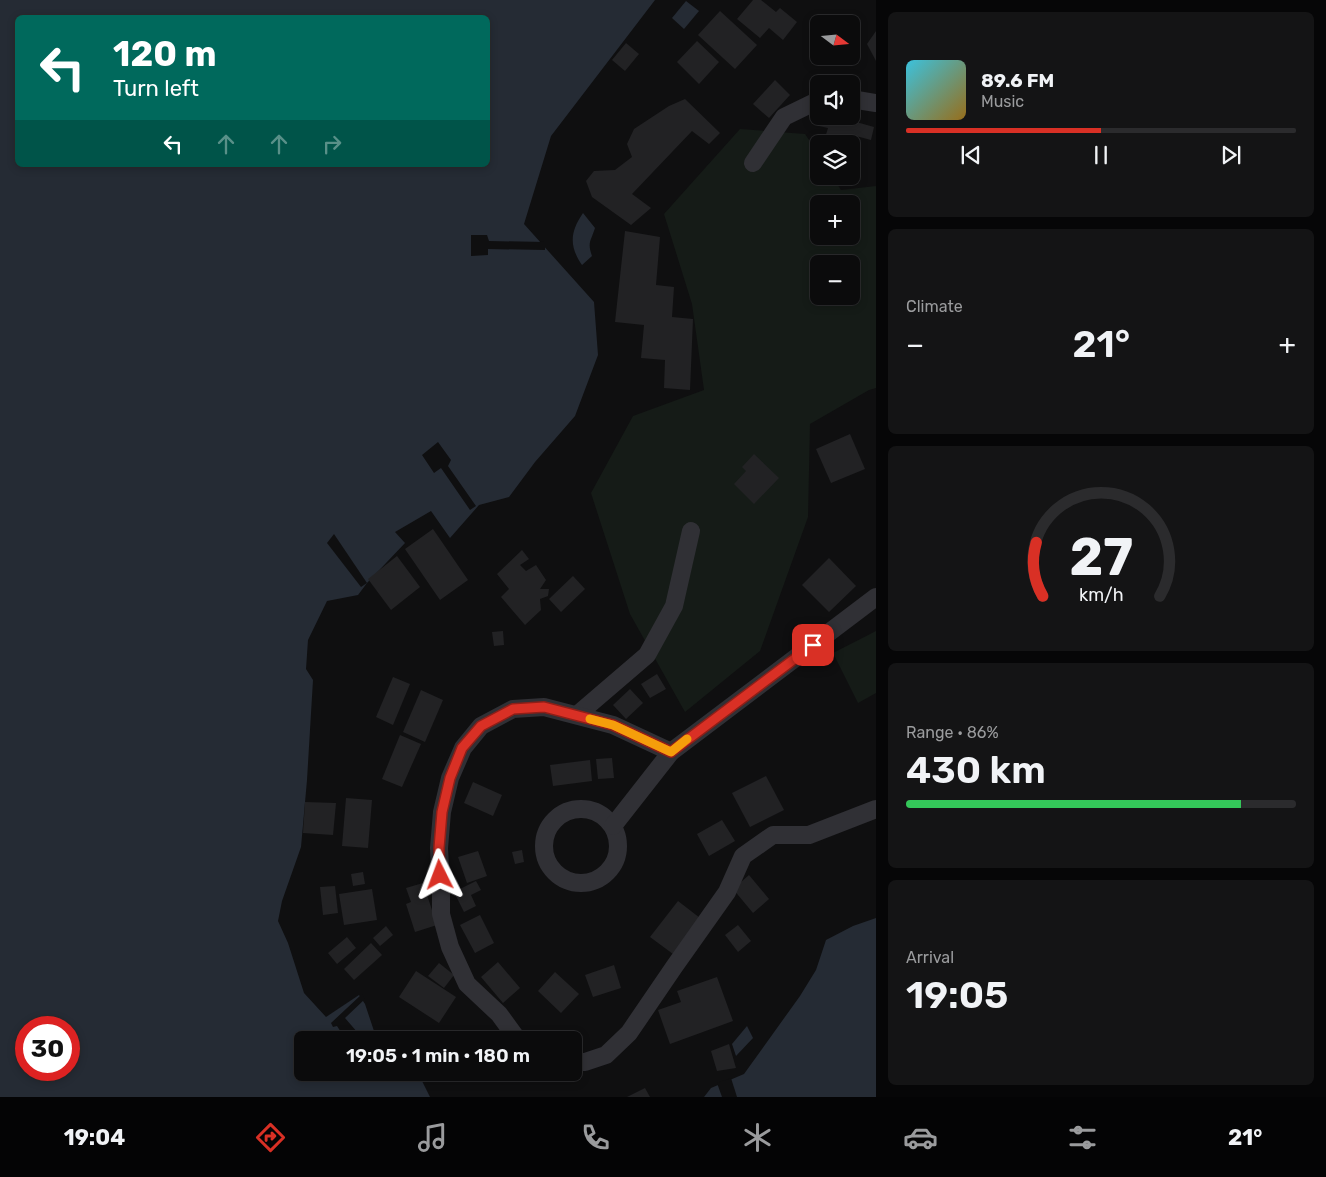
<!DOCTYPE html>
<html lang="en">
<head>
<meta charset="utf-8">
<style>
  :root { --surface:#0b0b0c; --page:#141415; --text:#f1f3f6; --muted:#9a9b9d; --line:#2b2b2d; --accent:#d93025 }
  body { margin:0; font-family:Rubik,sans-serif; background:var(--page); color:var(--text); height:100vh; display:flex; flex-direction:column; font-size:19px; white-space:nowrap }
  * { box-sizing:border-box; margin:0 }
  p { font-size:16px; color:var(--muted) }
  .icon { flex:none; width:28px; height:28px; fill:none; stroke:currentColor; stroke-width:2; stroke-linecap:round; stroke-linejoin:round }
  .map { position:relative; flex:1; overflow:hidden }
  .drawer { display:flex; flex-direction:column; gap:12px; padding:12px; background:#060607; width:450px }
  .drawer>* { flex:none }
  .banner { position:absolute; left:15px; top:15px; width:475px; height:152px; border-radius:8px; box-shadow:0 2px 8px #0003,0 0 0 1px var(--line); background:#00695c; color:#fff; overflow:hidden }
  .needle { width:32px; rotate:106deg }
  .tools { position:absolute; left:810px; top:15px; display:grid; gap:10px }
  .tools a { display:grid; place-items:center; width:50px; height:50px; border-radius:8px; background:var(--surface); box-shadow:0 2px 8px #0003,0 0 0 1px var(--line); font-size:25px }
  .speed { position:absolute; left:15px; top:1016px; display:flex; gap:10px; font-size:25px; font-weight:700; text-align:center }
  .speed>* { display:grid; place-content:center; width:65px; height:65px; border-radius:50%; background:var(--surface); box-shadow:0 2px 8px #0003,0 0 0 1px var(--line); line-height:1 }
  .speed .limit { border:8px solid #d22; background:#fff; color:#111 }
  .pin { position:absolute; display:grid; place-items:center; width:42px; height:42px; color:#fff; margin:-21px; border-radius:10px; box-shadow:0 2px 8px #0006 }
  .me { position:absolute; width:55px; margin:-28px; rotate:357deg; stroke-linejoin:round; filter:drop-shadow(0 0 4px #0008) }
  .turn { display:flex; align-items:center; gap:18px; height:105px; padding:0 15px; font-size:22px }
  .turn .icon { width:65px; height:65px; stroke-width:2.5 }
  .turn b { display:block; font-size:35px; line-height:42px }
  .lanes { display:flex; align-items:center; height:48px; padding:0 15px; background:#0003; justify-content:center; gap:25px; direction:ltr }
  .lanes .off { opacity:.35 }
  .big { font-size:38px; font-weight:600; line-height:1.1 }
  .drawer .tile { flex:1; display:flex; flex-direction:column; justify-content:center; gap:8px; min-width:0; padding:0 18px; border-radius:8px; background:var(--page) }
  .drawer .dial { align-items:center; gap:0 }
  .dial svg { height:130px; overflow:visible; fill:none; stroke:var(--line); stroke-width:7; stroke-linecap:round; text-anchor:middle }
  .dial text { fill:var(--text); stroke:none }
  .song { display:flex; align-items:center; gap:15px }
  .cover { width:60px; height:60px; border-radius:8px; background:linear-gradient(135deg,hsl(190 70% 55%),hsl(40 70% 35%)) }
  .played { height:5px; border-radius:2px; background:linear-gradient(90deg,var(--accent) 50%,var(--line) 50%) }
  .keys { display:flex; justify-content:space-around; direction:ltr }
  .heat { display:flex; justify-content:space-between; align-items:center; font-size:28px; direction:ltr }
  .charge { height:8px; border-radius:4px; background:linear-gradient(90deg,#34c759 86%,var(--line) 0) }
  .trip { position:absolute; left:294px; top:1031px; width:288px; height:50px; border-radius:8px; background:var(--surface); box-shadow:0 2px 8px #0003,0 0 0 1px var(--line); font-weight:600; line-height:50px; text-align:center }
  .tabs { display:flex; height:80px; justify-content:space-around; align-items:center; background:#040405; color:var(--muted) }
  .tabs .icon { width:35px; height:35px }
  .tabs .on { color:var(--accent) }
  .tabs b { font-size:22px; color:var(--text) }
  main { display:flex; flex:1; min-height:0 }
  .map>svg:first-child { display:block }
  .green { fill:#151b17; fill-rule:evenodd }
  .water { fill:#252b34; fill-rule:evenodd }
  .pier { fill:#0f0f10 }
  .building { fill:#222224 }
  .lines { fill:none; stroke-linecap:round; stroke-linejoin:round }
  .street { stroke:#303035; stroke-width:18 }
  .route-casing { stroke:#8d1f18; stroke-width:12 }
  .route { stroke:#d93025; stroke-width:9 }
  .slow { stroke:#f59e0b; stroke-width:9 }
</style>
</head>
<body>
<main>
<div class="map">
<svg width="876" height="1097" viewBox="0 0 876 1097">
  <rect width="100%" height="100%" fill="#0f0f10"/>
  <g class="green">
    <path d="M740,129L805,134L819,155V176H832L841,190L876,186V388L869,390L810,424L808,517L760,651L685,712L630,614L591,493L633,416L704,390L692,304L664,214ZM819,204H851V236H819ZM819,264H851V296H819Z"/>
    <path d="M876,631V693L858,703L833,653Z"/>
  </g>
  <g class="water">
    <path d="M0,0H655L551,136L524,224L594,302L598,355L575,416L535,462L509,497L479,505L450,538L431,511L395,532L405,543L367,583L358,595L327,601L308,640L306,669L313,680L307,780L301,847L282,901L278,921L288,943L304,993L326,1017L359,995L365,1004L377,1040H302V1072L410,1073L422,1081L430,1097H0ZM18,18H488V165H18ZM26,1028H69V1070H26Z"/>
    <path d="M686,1L699,11L684,29L672,18Z"/>
    <path d="M583,213L595,228C591,241 587,242 592,256L582,265C569,246 570,232 583,213Z"/>
    <path d="M876,918V1097H704L711,1088L744,1074L800,996L816,970L826,940L853,926Z"/>
    <path d="M747,1026L753,1038L736,1056L732,1044Z"/>
  </g>
  <g class="pier">
    <path d="M471,235H487L489,241L545,242V250L488,249V255L471,256Z"/>
    <path d="M438,442L451,460L448,466L476,506L470,510L441,468L434,473L422,455Z"/>
    <path d="M334,534L367,583L361,587L327,543Z"/>
    <path d="M362,994L365,999L345,1018L358,1033L351,1040H346L337,1026L333,1027L331,1023Z"/>
    <path d="M731,1078L737,1097H722L717,1083Z"/>
  </g>
  <g class="building">
    <path d="M753,0H761L776,12L780,8L797,22L783,40L769,28L760,38L737,19Z"/>
    <path d="M720,11L757,45L735,69L698,35Z"/>
    <path d="M876,31V61L867,44Z"/>
    <path d="M697,41L719,62L699,84L677,62Z"/>
    <path d="M626,43L639,54L625,71L612,60Z"/>
    <path d="M775,80L790,95L769,118L753,104Z"/>
    <path d="M685,99L720,133L709,144L692,131L632,194L651,208L631,225L592,197L586,181L594,171L615,170L632,157L627,144L634,129L669,106Z"/>
    <path d="M821,116H835L874,127L871,140L856,136L852,153L851,144H823L828,128L819,126Z"/>
    <path d="M625,231L660,237L656,285L674,287L672,317L693,319L690,390L664,388L665,360L641,358L644,325L615,322Z"/>
    <path d="M850,434L865,469L831,483L816,449Z"/>
    <path d="M754,454L779,478L754,504L734,484L746,471L742,467Z"/>
    <path d="M433,529L468,580L440,600L405,549Z"/>
    <path d="M522,550L529,559L520,565L526,571L536,565L546,580L540,589H549L548,596L540,599L541,610L525,625L501,597L509,589L497,574Z"/>
    <path d="M397,556L420,587L391,610L368,579Z"/>
    <path d="M829,558L856,586L829,612L802,585Z"/>
    <path d="M573,576L585,589L561,612L549,599Z"/>
    <path d="M503,631L504,645L494,646L492,632Z"/>
    <path d="M657,674L666,689L650,698L641,684Z"/>
    <path d="M393,677L410,684L393,725L376,717Z"/>
    <path d="M630,689L643,703L626,719L613,705Z"/>
    <path d="M421,690L443,700L425,742L403,732Z"/>
    <path d="M400,735L421,744L402,787L382,779Z"/>
    <path d="M612,758L614,778L598,779L596,759Z"/>
    <path d="M590,760L592,781L553,786L550,765Z"/>
    <path d="M766,776L784,810L750,827L732,793Z"/>
    <path d="M473,782L502,795L493,816L464,803Z"/>
    <path d="M346,798L372,800L368,848L342,846Z"/>
    <path d="M305,802L336,803L333,835L303,833Z"/>
    <path d="M722,820L735,841L709,856L697,834Z"/>
    <path d="M522,850L524,862L515,864L512,852Z"/>
    <path d="M478,851L487,876L467,883L458,857Z"/>
    <path d="M363,872L365,884L353,886L351,874Z"/>
    <path d="M749,875L769,899L753,913L733,889Z"/>
    <path d="M476,881L481,890L471,895L476,906L464,912L454,892Z"/>
    <path d="M423,883L437,925L415,932L406,904L411,902L406,888Z"/>
    <path d="M335,886L338,913L323,915L320,887Z"/>
    <path d="M372,889L377,920L344,925L339,894Z"/>
    <path d="M678,901L700,918L673,954L650,937Z"/>
    <path d="M480,915L494,943L475,953L460,925Z"/>
    <path d="M738,925L751,941L738,952L725,935Z"/>
    <path d="M386,926L393,935L380,946L373,938Z"/>
    <path d="M347,937L356,948L337,964L328,953Z"/>
    <path d="M371,943L382,955L354,980L344,969Z"/>
    <path d="M498,962L520,988L503,1003L481,977Z"/>
    <path d="M439,963L454,975L444,988L428,976Z"/>
    <path d="M614,965L621,988L593,997L585,975Z"/>
    <path d="M416,971L456,997L439,1023L399,997Z"/>
    <path d="M555,972L579,994L561,1013L538,991Z"/>
    <path d="M717,977L733,1021L670,1044L658,1010L681,1002L677,991Z"/>
    <path d="M729,1044L736,1068L717,1071L711,1051Z"/>
    <path d="M645,1088L650,1097H627Z"/>
  </g>
  <g class="lines">
    <g class="street">
      <path d="M851,99L876,103"/>
      <path d="M753,163L784,117L819,100"/>
      <path d="M577,715L647,655L674,606L691,531"/>
      <circle cx="581" cy="846" r="37"/>
      <path d="M613,826L671,752L876,597"/>
      <path d="M518,1040L499,1014L467,984L450,947L441,914V888L439,848L442,812L450,778L463,748L481,726L513,709L544,707L613,725L671,752"/>
      <path d="M572,1062H585L606,1055L629,1033L674,967L727,892L743,856L773,835H809L876,809"/>
    </g>
  </g>
  <g class="lines">
    <g class="route-casing">
      <path id="route" d="M440,875L439,848L442,812L450,778L462,748L481,726L513,709L544,707L613,725L671,752L813,645"/>
    </g>
    <use href="#route" class="route"/>
    <path class="slow" d="M590,719L613,725L671,752L687,739"/>
  </g>
</svg>
<div class="tools">
<a><svg class="needle" viewBox="-14 -14 28 28"><path d="M0-13l5 13h-10z" fill="#e53935"/><path d="M0 13l5-13h-10z" fill="#9a9b9d"/></svg></a>
<a><svg class="icon" aria-label="sound" viewBox="0 0 24 24"><path d="M4 9h4l5-4v14l-5-4H4zM17 9q2 3 0 6"/></svg></a>
<a><svg class="icon" aria-label="layers" viewBox="0 0 24 24"><path d="M12 4l9 5-9 5-9-5zM3 14l9 5 9-5"/></svg></a>
<a>+</a>
<a>−</a>
</div>
<div class="speed"><div class="limit">30</div></div>
<div class="pin" style="left:813px;top:645px;background:#d93025"><svg class="icon" aria-label="arrive" viewBox="0 0 24 24"><path d="M6 21V4h12l-3 4 3 4H6"/></svg></div>
<svg class="me" style="left:440px;top:875px" viewBox="-20 -20 40 40"><path d="M0-17L14 15 0 8-14 15z" fill="#d93025" stroke="#fff" stroke-width="4"/></svg>
<div class="trip">19:05 · 1 min · 180 m</div>
<div class="banner">
<div class="turn"><svg class="icon" aria-label="left" viewBox="0 0 24 24"><path d="M17 20v-9H6M10 6l-5 5 5 5"/></svg><div><b>120 m</b>Turn left</div></div>
<div class="lanes"><svg class="icon" aria-label="left" viewBox="0 0 24 24"><path d="M17 20v-9H6M10 6l-5 5 5 5"/></svg><svg class="icon off" aria-label="ahead" viewBox="0 0 24 24"><path d="M12 20V5M6 11l6-6 6 6"/></svg><svg class="icon off" aria-label="ahead" viewBox="0 0 24 24"><path d="M12 20V5M6 11l6-6 6 6"/></svg><svg class="icon off" aria-label="right" viewBox="0 0 24 24"><path d="M7 20v-9h11M14 6l5 5-5 5"/></svg></div>
</div>
</div>
<section class="drawer">
<div class="tile">
<div class="song"><i class="cover"></i><div><b>89.6 FM</b><p>Music</p></div></div>
<div class="played"></div>
<div class="keys"><svg class="icon" aria-label="previous" viewBox="0 0 24 24"><path d="M18 5L8 12l10 7zM5 5v14"/></svg><svg class="icon" aria-label="pause" viewBox="0 0 24 24"><path d="M8 5v14M16 5v14"/></svg><svg class="icon" aria-label="next" viewBox="0 0 24 24"><path d="M6 5l10 7-10 7zM19 5v14"/></svg></div>
</div>
<div class="tile"><p>Climate</p>
<div class="heat"><a>−</a><b class="big">21°</b><a>+</a></div>
</div>
<div class="tile dial"><svg viewBox="0 0 100 80">
<path d="M14 69A42 42 0 1 1 86 69"/>
<path d="M14 69A42 42 0 0 1 10 36" stroke="#d93025"/>
<text x="50" y="56" font-size="32" font-weight="700">27</text>
<text x="50" y="72" font-size="11">km/h</text>
</svg></div>
<div class="tile"><p>Range · 86%</p><b class="big">430 km</b><div class="charge"></div></div>
<div class="tile"><p>Arrival</p><b class="big">19:05</b></div>
</section>
</main>
<nav class="tabs">
<b>19:04</b>
<svg class="icon on" aria-label="directions" viewBox="0 0 24 24"><path d="M12 3l9 9-9 9-9-9zM9 14v-3h6M13 9l2 2-2 2"/></svg>
<svg class="icon" aria-label="music" viewBox="0 0 24 24"><path d="M9 18V5l10-2v13"/><circle cx="6" cy="18" r="3"/><circle cx="16" cy="16" r="3"/></svg>
<svg class="icon" aria-label="phone" viewBox="0 0 24 24"><path d="M5 4h4l2 5-3 2q2 4 5 5l2-3 5 2v4C11 20 4 13 5 4z"/></svg>
<svg class="icon" aria-label="climate" viewBox="0 0 24 24"><path d="M12 3v18M4 7l16 10M4 17L20 7"/></svg>
<svg class="icon" aria-label="car" viewBox="0 0 24 24"><path d="M5 17H2v-5l4-1 3-4h7l3 4 3 1v5h-3M9 17h6M6 11h13"/><circle cx="7" cy="17" r="2"/><circle cx="17" cy="17" r="2"/></svg>
<svg class="icon" aria-label="filters" viewBox="0 0 24 24"><path d="M4 7h16M4 17h16"/><circle cx="9" cy="7" r="2"/><circle cx="15" cy="17" r="2"/></svg>
<b>21°</b>
</nav>
</body>
</html>
